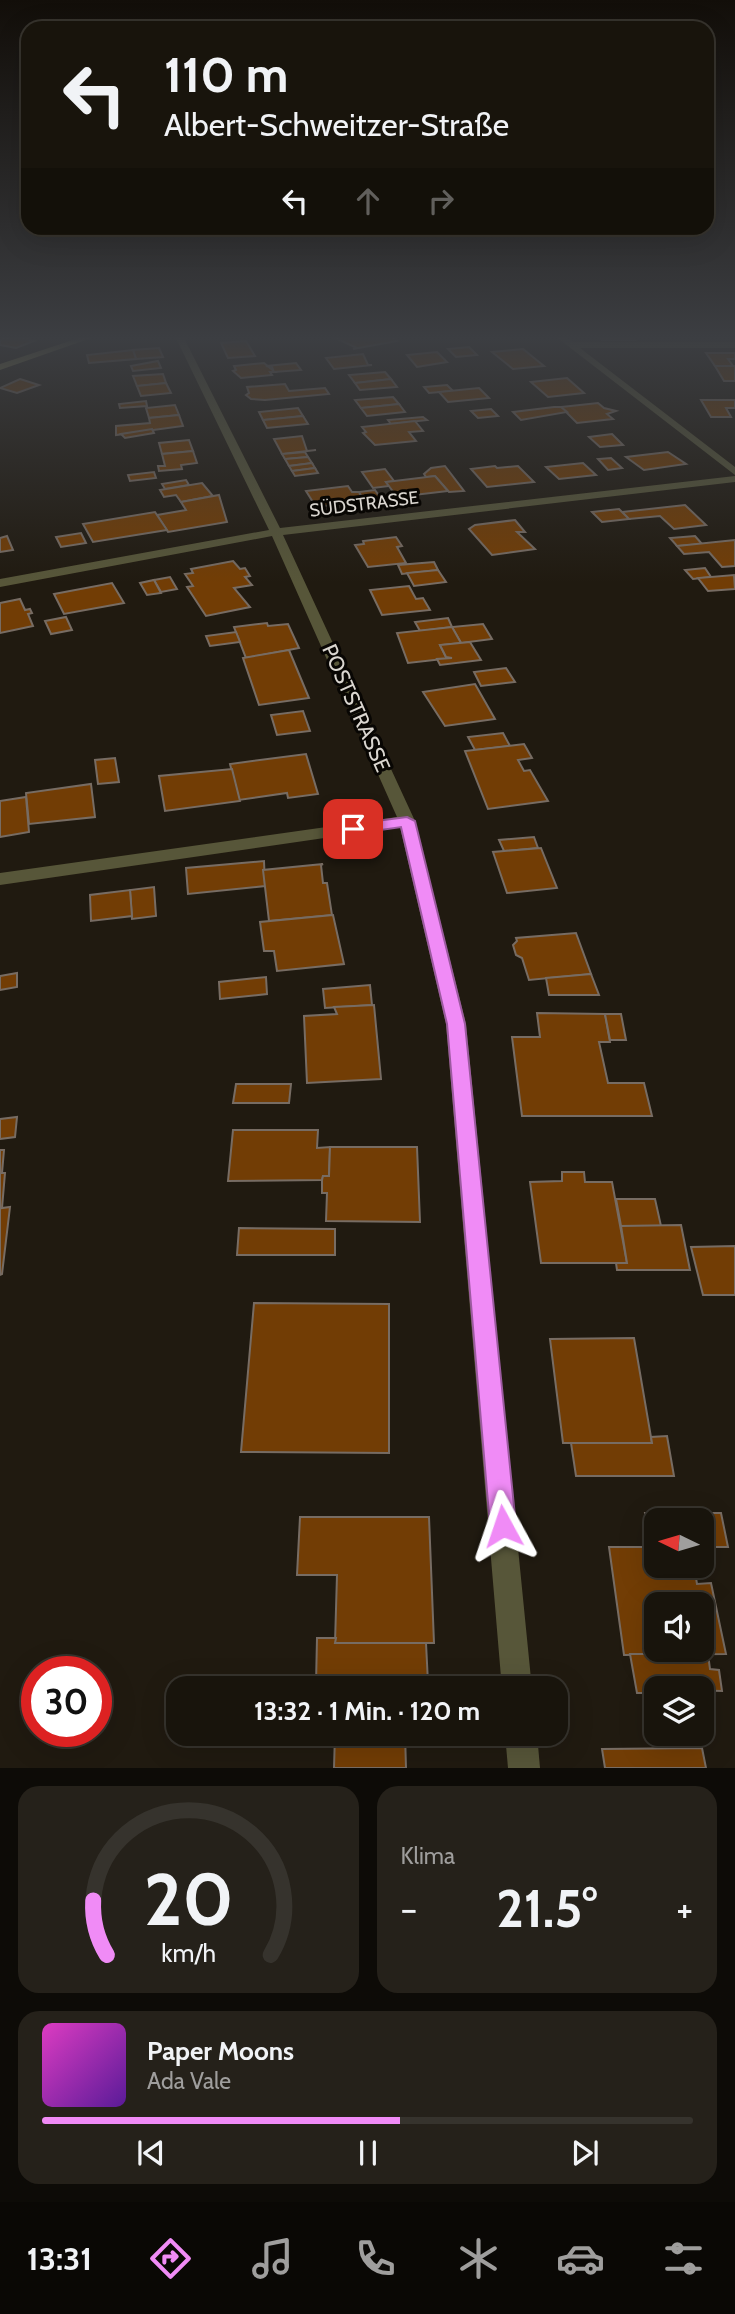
<!DOCTYPE html>
<html lang="de">
<head>
<meta charset="utf-8">
<style>
  :root { --surface:#18140c; --page:#25211a; --text:#f1f3f6; --muted:#9f9e9d; --line:#36332d; --accent:#f08bf6 }
  body { margin:0; font-family:Cabin,sans-serif; background:var(--page); color:var(--text); height:100vh; display:flex; flex-direction:column; font-size:26px; white-space:nowrap }
  * { box-sizing:border-box; margin:0 }
  p { font-size:23px; color:var(--muted) }
  .icon { flex:none; width:38px; height:38px; fill:none; stroke:currentColor; stroke-width:2; stroke-linecap:round; stroke-linejoin:round }
  .map { position:relative; height:1768px; overflow:hidden }
  .details { display:flex; flex-direction:column; gap:18px; padding:18px; background:#0d0b07; flex:1 }
  .details>* { flex:none }
  .top-card { position:absolute; left:21px; top:21px; width:693px; height:214px; border-radius:21px; box-shadow:0 7px 28px #0002,0 0 0 2px var(--line); background:#18140c; color:var(--text); overflow:hidden }
  .needle { width:46px; rotate:275deg }
  .buttons { position:absolute; left:644px; top:1508px; display:grid; gap:14px }
  .buttons a { display:grid; place-items:center; width:70px; height:70px; border-radius:14px; background:var(--surface); box-shadow:0 7px 28px #0002,0 0 0 2px var(--line); font-size:35px }
  .speed { position:absolute; left:21px; top:1656px; display:flex; gap:14px; font-size:35px; font-weight:700; text-align:center }
  .speed>* { display:grid; place-content:center; width:91px; height:91px; border-radius:50%; background:var(--surface); box-shadow:0 7px 28px #0002,0 0 0 2px var(--line); line-height:1 }
  .speed .limit { border:10px solid #d22; background:#fff; color:#111 }
  .pin { position:absolute; display:grid; place-items:center; width:60px; height:60px; color:#fff; margin:-30px; border-radius:14px; box-shadow:0 4px 10px #0006 }
  .me { position:absolute; width:77px; margin:-38px; rotate:355deg; stroke-linejoin:round; filter:drop-shadow(0 0 5px #0008) }
  .turn { display:flex; align-items:center; gap:24px; height:147px; padding:0 28px; font-size:32px }
  .turn .icon { width:91px; height:91px; stroke-width:2.5 }
  .turn b { display:block; font-size:49px; line-height:60px }
  .lanes { display:flex; align-items:center; height:66px; padding:0 28px; background:#0003; justify-content:center; gap:35px; direction:ltr }
  .lanes .off { opacity:.35 }
  .big { font-size:52px; font-weight:700; line-height:1.1 }
  .details .tile { flex:1; display:flex; flex-direction:column; justify-content:center; gap:10px; min-width:0; padding:0 24px; border-radius:21px; background:var(--page) }
  .details .dial { align-items:center; gap:0 }
  .dial svg { height:182px; overflow:visible; fill:none; stroke:var(--line); stroke-width:7; stroke-linecap:round; text-anchor:middle }
  .dial text { fill:var(--text); stroke:none }
  .song { display:flex; align-items:center; gap:21px }
  .cover { width:84px; height:84px; border-radius:10px; background:linear-gradient(135deg,hsl(310 70% 55%),hsl(270 70% 35%)) }
  .played { height:7px; border-radius:4px; background:linear-gradient(90deg,var(--accent) 55%,var(--line) 55%) }
  .keys { display:flex; justify-content:space-around; direction:ltr }
  .heat { display:flex; justify-content:space-between; align-items:center; font-size:38px; direction:ltr }
  .details .tiles { flex:1; display:grid; gap:18px; grid-template-columns:1fr 1fr }
  .tile:last-child { grid-column:span 2 }
  .trip { position:absolute; left:166px; top:1676px; width:402px; height:70px; border-radius:21px; background:var(--surface); box-shadow:0 7px 28px #0002,0 0 0 2px var(--line); font-weight:700; line-height:70px; text-align:center }
  .tab-bar { display:flex; height:112px; justify-content:space-around; align-items:center; background:#0a0805; color:var(--muted) }
  .tab-bar .icon { width:49px; height:49px }
  .tab-bar .active { color:var(--accent) }
  .tab-bar b { font-size:32px; color:var(--text) }
  .map>svg:first-child { display:block }
  .building { fill:#723d05; stroke:#776c63; stroke-width:2; fill-rule:evenodd }
  .lines { fill:none; stroke-linecap:round; stroke-linejoin:round }
  .minor { fill:#575639; fill-rule:evenodd }
  .major { fill:#939054; fill-rule:evenodd }
  .route { fill:#f08bf6; stroke:#9c5aa0; stroke-width:2 }
  .labels { text-anchor:middle; stroke-width:6; stroke-linejoin:round; paint-order:stroke }
  .far-street-label { font-size:18px; fill:#dad6d0; stroke:#080603 }
  .street-label { font-size:21px; fill:#dad6d0; stroke:#080603 }
</style>
</head>
<body>
<div class="map">
<svg width="735" height="1768" viewBox="0 0 735 1768">
  <rect width="100%" height="100%" fill="#201a10"/>
  <g class="building">
    <path d="M15,336L34,341L16,348L0,345V340Z"/>
    <path d="M347,336H389L397,341L353,349L357,348L335,338Z"/>
    <path d="M600,336H633L635,340H602Z"/>
    <path d="M246,341L255,356L228,358L221,343Z"/>
    <path d="M469,347L477,355L456,357L448,349Z"/>
    <path d="M159,348L163,357L136,359L133,350Z"/>
    <path d="M523,349L544,366L513,369L492,352Z"/>
    <path d="M133,350L136,359L89,363L87,355Z"/>
    <path d="M437,352L447,362L417,367L407,355Z"/>
    <path d="M706,353H735V359H728L733,366H715Z"/>
    <path d="M363,354L368,365H372L334,369L326,358Z"/>
    <path d="M158,361L161,368L133,371L131,366Z"/>
    <path d="M264,363L275,372H270L272,375L241,378L233,371L236,370L234,366Z"/>
    <path d="M296,363L301,370L274,372L272,367L266,366Z"/>
    <path d="M715,366H735V381H724Z"/>
    <path d="M385,372L391,379L355,383L349,375Z"/>
    <path d="M163,374L166,383L137,386L133,376Z"/>
    <path d="M567,378L584,393L548,397L531,382Z"/>
    <path d="M20,379L39,385L17,393L0,388Z"/>
    <path d="M391,379L397,387L360,390L355,383Z"/>
    <path d="M166,383L171,393L141,396L137,386Z"/>
    <path d="M285,384L289,391L325,388L329,394L265,400L251,399L246,395L249,393L247,387Z"/>
    <path d="M447,385L453,391L429,393L424,387Z"/>
    <path d="M479,388L489,398L448,402L439,392Z"/>
    <path d="M393,397L399,404L361,408L355,400Z"/>
    <path d="M701,400H735V408H726L731,417H711Z"/>
    <path d="M146,401L147,406L120,408L119,404Z"/>
    <path d="M598,403L604,408L616,411L607,414L613,419L577,423L561,407Z"/>
    <path d="M399,404L405,412L367,416L361,408Z"/>
    <path d="M175,405L179,415L149,418L146,408Z"/>
    <path d="M554,407H561L567,412L521,420L513,412Z"/>
    <path d="M298,408L303,416L263,420L259,412Z"/>
    <path d="M491,409L498,416L478,418L471,411Z"/>
    <path d="M179,415L183,426L116,435V426L150,423L149,418Z"/>
    <path d="M303,416L308,424L267,428L263,420Z"/>
    <path d="M423,417L427,420L391,424L388,420Z"/>
    <path d="M415,421L423,431L409,432L416,441L375,445L363,433L366,432L362,427Z"/>
    <path d="M152,429L154,433L125,438L121,434Z"/>
    <path d="M612,434L623,445L600,447L589,437Z"/>
    <path d="M302,436L307,451L316,450L282,454L274,439Z"/>
    <path d="M189,440L193,451L162,454L159,443Z"/>
    <path d="M193,451L197,463L181,465L182,469L159,471L158,466H165L162,454Z"/>
    <path d="M305,452L308,457L285,459L282,454Z"/>
    <path d="M668,452L686,464L644,470L626,457Z"/>
    <path d="M308,457L312,463L289,466L285,459Z"/>
    <path d="M611,458L622,468L608,470L598,459Z"/>
    <path d="M312,463L315,468L292,471L289,466Z"/>
    <path d="M583,463L596,475L559,479L546,467Z"/>
    <path d="M445,466L464,491L449,492L435,476L426,477L424,474L431,468Z"/>
    <path d="M495,466L497,468L518,466L534,482L487,487L471,469Z"/>
    <path d="M315,468L318,473L295,476L292,471Z"/>
    <path d="M385,469L394,481L386,482L389,486L373,488L362,472Z"/>
    <path d="M154,472L156,478L130,481L128,475Z"/>
    <path d="M435,476L448,491L397,497L386,482Z"/>
    <path d="M186,480L189,485L165,489L162,484Z"/>
    <path d="M202,483L213,496L181,502L176,495L164,497L160,490Z"/>
    <path d="M348,486L352,492H359L365,501L316,507L306,491Z"/>
    <path d="M375,490L382,500L365,502L359,492Z"/>
    <path d="M219,495L227,522L168,532L157,515L186,510L181,502Z"/>
    <path d="M685,505L706,525L674,529L660,516L629,519L622,512Z"/>
    <path d="M619,509L629,519L602,522L592,512Z"/>
    <path d="M155,512L167,530L93,542L83,524Z"/>
    <path d="M515,520L525,532H517L535,549L492,555L469,529L475,525Z"/>
    <path d="M81,533L86,543L61,547L56,537Z"/>
    <path d="M7,536L13,550L0,552V538Z"/>
    <path d="M695,536L702,544L677,546L670,538Z"/>
    <path d="M396,537L402,546L397,547L406,563L368,567L355,545L364,544L363,541Z"/>
    <path d="M735,540V566L722,567L709,552L684,554L677,546Z"/>
    <path d="M233,561L240,569L245,568L250,576L245,577L252,585L234,588L250,607L206,616L187,587L193,586L185,574L193,573L191,569Z"/>
    <path d="M434,562L438,570L402,574L398,565Z"/>
    <path d="M705,568L711,577L693,579L685,570Z"/>
    <path d="M438,570L446,582L414,586L407,573Z"/>
    <path d="M734,575L735,589L708,591L698,578Z"/>
    <path d="M170,577L177,589L161,592L154,580Z"/>
    <path d="M154,580L161,593L147,595L140,583Z"/>
    <path d="M112,583L124,603L64,614L54,594Z"/>
    <path d="M409,586L416,599L423,598L430,610L382,615L370,590Z"/>
    <path d="M20,599L25,610L30,609L32,613L28,614L33,626L0,633V603Z"/>
    <path d="M66,617L72,630L51,634L45,621Z"/>
    <path d="M448,618L452,627L420,631L415,622Z"/>
    <path d="M267,623L268,626L288,624L299,648L246,658L234,627Z"/>
    <path d="M483,624L492,639L461,643L452,627Z"/>
    <path d="M452,627L461,643L440,645L446,657L452,658L408,663L397,633Z"/>
    <path d="M236,632L240,642L210,646L206,636Z"/>
    <path d="M470,642L481,660L440,665L437,659L452,658L446,657L440,645Z"/>
    <path d="M289,650L309,698L259,705L243,658Z"/>
    <path d="M506,668L515,682L481,686L474,672Z"/>
    <path d="M475,684L495,719L445,726L423,692Z"/>
    <path d="M303,711L310,731L277,735L271,715Z"/>
    <path d="M503,733L510,746L475,750L468,737Z"/>
    <path d="M524,744L532,758L518,760L524,771L530,770L548,801L488,809L465,751Z"/>
    <path d="M306,754L318,794L288,798L287,793L239,800L230,764Z"/>
    <path d="M115,758L119,782L98,784L95,760Z"/>
    <path d="M232,769L240,801L165,811L159,776Z"/>
    <path d="M91,784L95,817L29,824L26,793Z"/>
    <path d="M26,797L29,832L0,837V801Z"/>
    <path d="M534,837L538,848L504,851L499,840Z"/>
    <path d="M541,848L557,888L507,893L493,852Z"/>
    <path d="M264,861L265,886L188,894L186,868Z"/>
    <path d="M323,864L321,865L323,883H327L332,915L269,921L263,870Z"/>
    <path d="M154,887L156,916L132,919L130,890Z"/>
    <path d="M130,890L132,916L91,921L90,895Z"/>
    <path d="M333,915L344,964L277,971L274,951H264L260,922Z"/>
    <path d="M576,933L591,974L529,980L522,958L516,955L513,945L517,941L516,938Z"/>
    <path d="M17,973V987L0,990V976Z"/>
    <path d="M591,974L599,995H549L546,978Z"/>
    <path d="M266,977L267,994L220,999L219,982Z"/>
    <path d="M370,985L372,1005L325,1008L323,989Z"/>
    <path d="M374,1005L381,1079L307,1083L304,1016L337,1014L334,1007Z"/>
    <path d="M537,1013L605,1014L610,1042H599L608,1083H644L652,1116H522L512,1037H540Z"/>
    <path d="M605,1014H621L626,1040H610Z"/>
    <path d="M236,1084H291L289,1103H233Z"/>
    <path d="M17,1117L15,1137L0,1139V1119Z"/>
    <path d="M233,1130H318L317,1148L330,1147L329,1176H323L322,1180L228,1181Z"/>
    <path d="M330,1147H417L420,1222L326,1221L327,1193H322V1180L323,1176H329Z"/>
    <path d="M0,1150H4L2,1173H5L2,1208L10,1207L2,1274L0,1275Z"/>
    <path d="M562,1172H584L585,1182H612L627,1263H541L530,1182L562,1181Z"/>
    <path d="M616,1199H655L661,1226H621Z"/>
    <path d="M681,1225L690,1270H617L616,1263H627L621,1226Z"/>
    <path d="M239,1228L335,1229V1255H237Z"/>
    <path d="M735,1246V1295H703L691,1247Z"/>
    <path d="M254,1303L389,1304V1453L241,1452Z"/>
    <path d="M634,1338L652,1443H563L550,1339Z"/>
    <path d="M667,1436L674,1476H576L571,1443H652L651,1437Z"/>
    <path d="M645,1513H721L728,1547H702V1521H656V1547H650Z"/>
    <path d="M300,1517H429L434,1643H335L337,1575H297Z"/>
    <path d="M609,1547H656V1566H694L697,1584L711,1583L726,1654L624,1655ZM656,1605H702V1650H656Z"/>
    <path d="M317,1638H336L335,1643H426L428,1683L316,1684Z"/>
    <path d="M630,1654H708L710,1669L719,1670L722,1691L656,1689V1693H637Z"/>
    <path d="M335,1734H405L406,1768H334Z"/>
    <path d="M702,1748L706,1768H605L602,1749Z"/>
  </g>
  <g class="lines">
    <g class="minor">
      <path d="M175,336H183L280,528L735,476V482L283,535L415,821L466,1024L532,1689H502L446,1024L400,827L0,885V873L397,817L272,536L0,587V579L269,530Z"/>
      <path d="M555,336H564L573,342H735V348H580L735,467V475Z"/>
      <path d="M505,1734H537L540,1768H508Z"/>
    </g>
    <path class="major" d="M85,336H97L0,370V364Z"/>
  </g>
  <linearGradient id="sky" x2="0" y2="1"><stop stop-color="#120e09"/><stop offset="0.58" stop-color="#3c3e42"/><stop offset="1" stop-color="#3c3e42" stop-opacity="0"/></linearGradient>
  <rect width="735" height="583" fill="url(#sky)"/>
  <path class="route" d="M407,817L415,821L465,1024L516,1526L512,1535L503,1539L494,1535L490,1526L447,1024L401,827L353,834L345,829L353,824Z"/>
  <g class="labels">
    <g class="far-street-label">
      <text transform="translate(364 504) rotate(-7)" y="6">SÜDSTRASSE</text>
    </g>
    <g class="street-label">
      <text transform="translate(356 708) rotate(66)" y="7">POSTSTRASSE</text>
    </g>
  </g>
</svg>
<div class="buttons">
<a><svg class="needle" viewBox="-14 -14 28 28"><path d="M0-13l5 13h-10z" fill="#e53935"/><path d="M0 13l5-13h-10z" fill="#9f9e9d"/></svg></a>
<a><svg class="icon" aria-label="sound" viewBox="0 0 24 24"><path d="M4 9h4l5-4v14l-5-4H4zM17 9q2 3 0 6"/></svg></a>
<a><svg class="icon" aria-label="layers" viewBox="0 0 24 24"><path d="M12 4l9 5-9 5-9-5zM3 14l9 5 9-5"/></svg></a>
</div>
<div class="speed"><div class="limit">30</div></div>
<div class="pin" style="left:353px;top:829px;background:#d93025"><svg class="icon" aria-label="arrive" viewBox="0 0 24 24"><path d="M6 21V4h12l-3 4 3 4H6"/></svg></div>
<svg class="me" style="left:503px;top:1526px" viewBox="-20 -20 40 40"><path d="M0-17L14 15 0 8-14 15z" fill="#f08bf6" stroke="#fff" stroke-width="4"/></svg>
<div class="trip">13:32 · 1 Min. · 120 m</div>
<div class="top-card">
<div class="turn"><svg class="icon" aria-label="left" viewBox="0 0 24 24"><path d="M17 20v-9H6M10 6l-5 5 5 5"/></svg><div><b>110 m</b>Albert-Schweitzer-Straße</div></div>
<div class="lanes"><svg class="icon" aria-label="left" viewBox="0 0 24 24"><path d="M17 20v-9H6M10 6l-5 5 5 5"/></svg><svg class="icon off" aria-label="ahead" viewBox="0 0 24 24"><path d="M12 20V5M6 11l6-6 6 6"/></svg><svg class="icon off" aria-label="right" viewBox="0 0 24 24"><path d="M7 20v-9h11M14 6l5 5-5 5"/></svg></div>
</div>
</div>
<section class="details">
<div class="tiles">
<div class="tile dial"><svg viewBox="0 0 100 80">
<path d="M14 69A42 42 0 1 1 86 69"/>
<path d="M14 69A42 42 0 0 1 8 45" stroke="#f08bf6"/>
<text x="50" y="56" font-size="32" font-weight="700">20</text>
<text x="50" y="72" font-size="11">km/h</text>
</svg></div>
<div class="tile"><p>Klima</p>
<div class="heat"><a>−</a><b class="big">21.5°</b><a>+</a></div>
</div>
<div class="tile">
<div class="song"><i class="cover"></i><div><b>Paper Moons</b><p>Ada Vale</p></div></div>
<div class="played"></div>
<div class="keys"><svg class="icon" aria-label="previous" viewBox="0 0 24 24"><path d="M18 5L8 12l10 7zM5 5v14"/></svg><svg class="icon" aria-label="pause" viewBox="0 0 24 24"><path d="M8 5v14M16 5v14"/></svg><svg class="icon" aria-label="next" viewBox="0 0 24 24"><path d="M6 5l10 7-10 7zM19 5v14"/></svg></div>
</div>
</div>
</section>
<nav class="tab-bar">
<b>13:31</b>
<svg class="icon active" aria-label="directions" viewBox="0 0 24 24"><path d="M12 3l9 9-9 9-9-9zM9 14v-3h6M13 9l2 2-2 2"/></svg>
<svg class="icon" aria-label="music" viewBox="0 0 24 24"><path d="M9 18V5l10-2v13"/><circle cx="6" cy="18" r="3"/><circle cx="16" cy="16" r="3"/></svg>
<svg class="icon" aria-label="phone" viewBox="0 0 24 24"><path d="M5 4h4l2 5-3 2q2 4 5 5l2-3 5 2v4C11 20 4 13 5 4z"/></svg>
<svg class="icon" aria-label="climate" viewBox="0 0 24 24"><path d="M12 3v18M4 7l16 10M4 17L20 7"/></svg>
<svg class="icon" aria-label="car" viewBox="0 0 24 24"><path d="M5 17H2v-5l4-1 3-4h7l3 4 3 1v5h-3M9 17h6M6 11h13"/><circle cx="7" cy="17" r="2"/><circle cx="17" cy="17" r="2"/></svg>
<svg class="icon" aria-label="filters" viewBox="0 0 24 24"><path d="M4 7h16M4 17h16"/><circle cx="9" cy="7" r="2"/><circle cx="15" cy="17" r="2"/></svg>
</nav>
</body>
</html>
